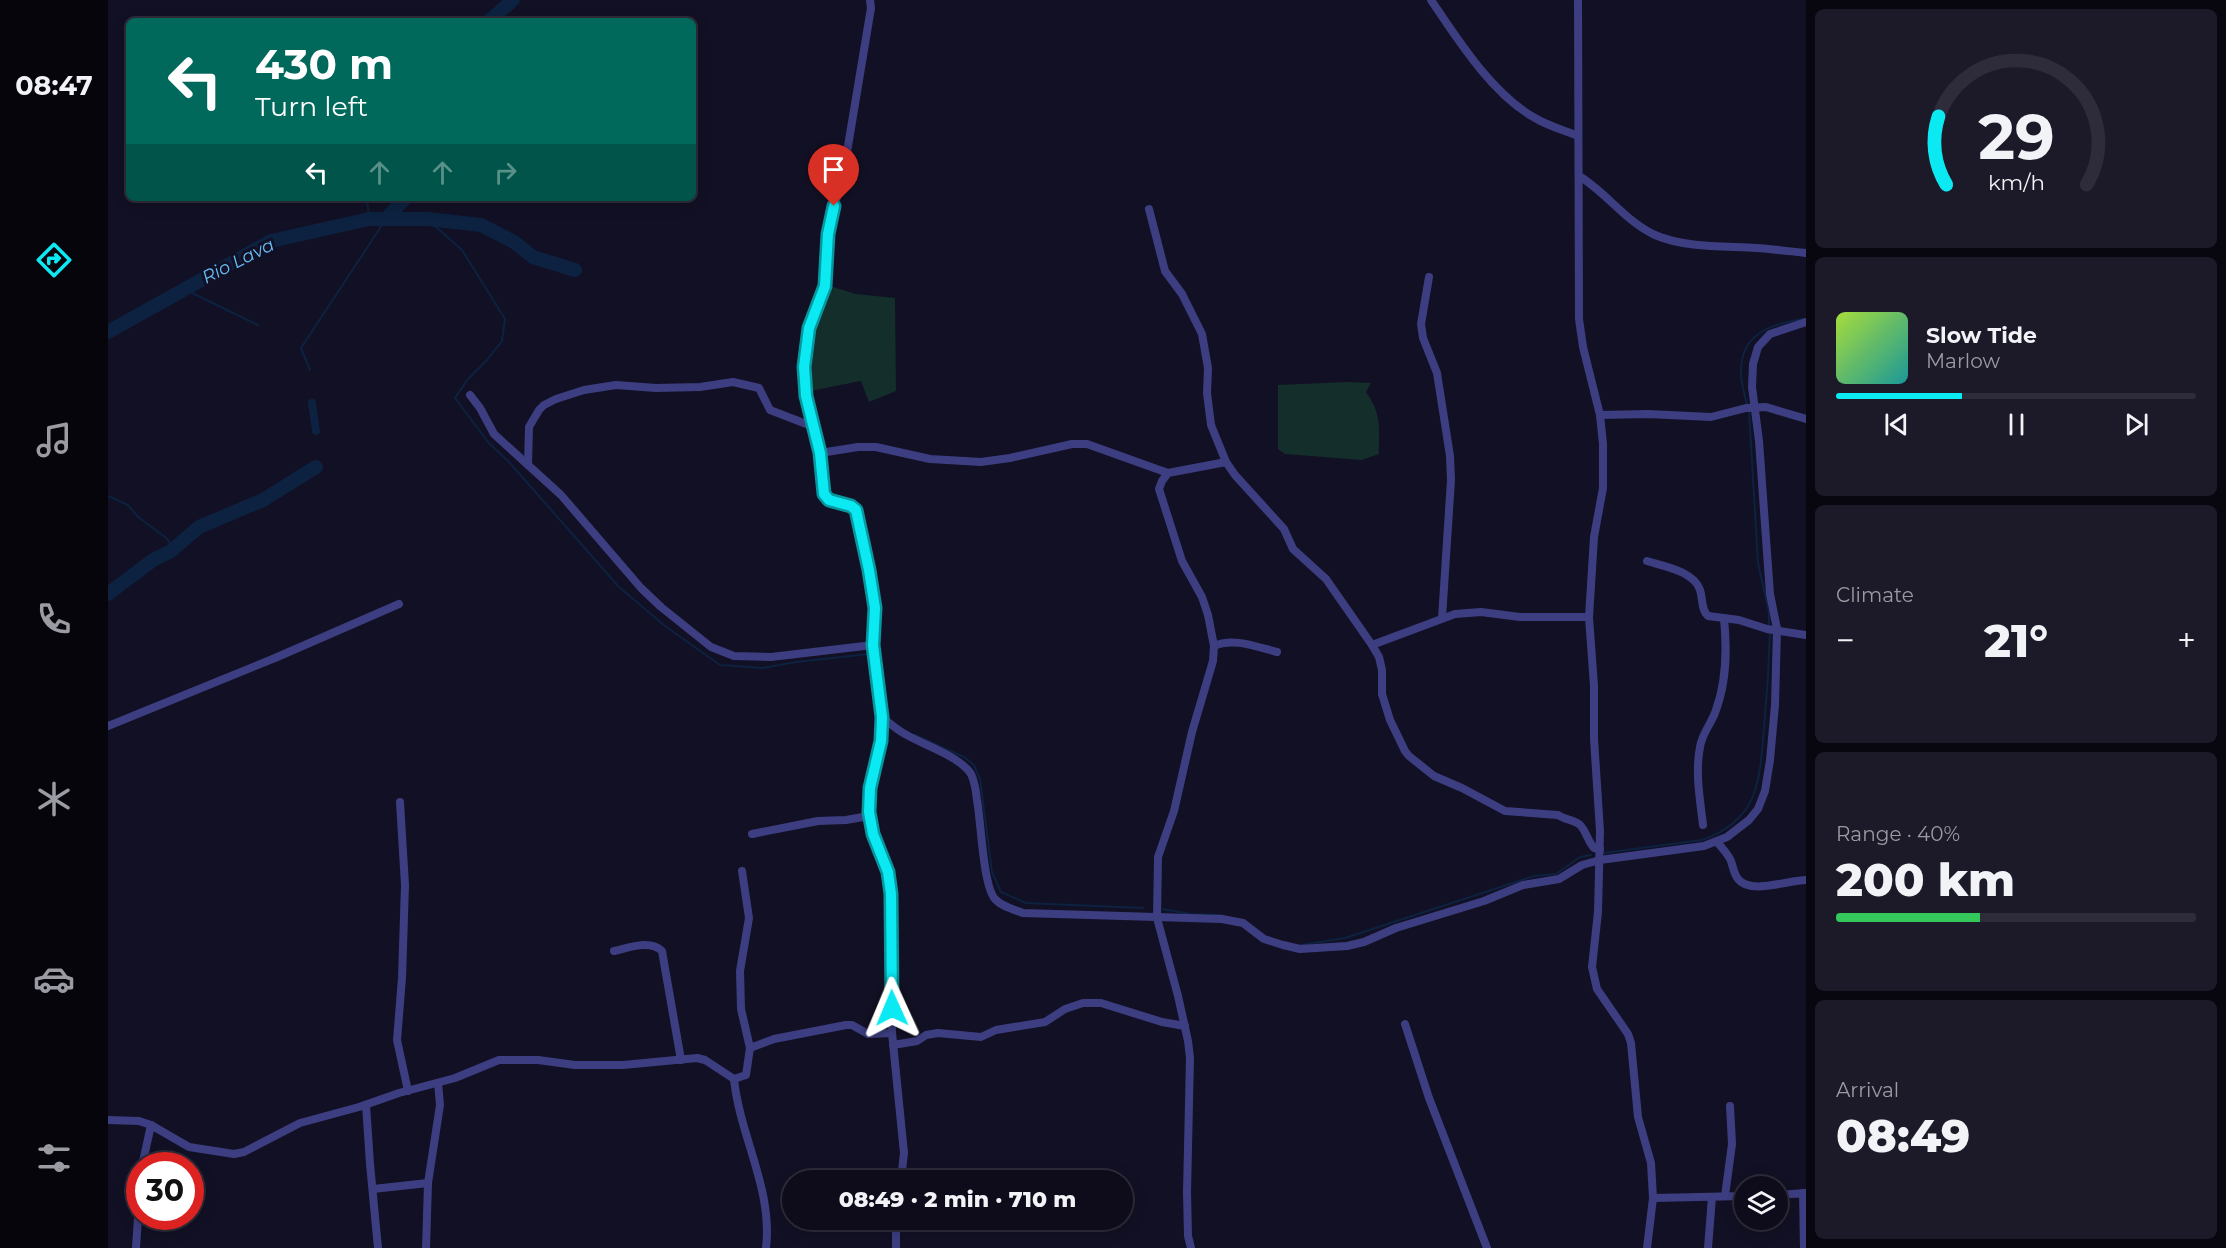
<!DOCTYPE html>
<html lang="en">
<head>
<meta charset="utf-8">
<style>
  :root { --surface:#0e0c1b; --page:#1c1a28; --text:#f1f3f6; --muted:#9b9ba3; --line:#2e2c3a; --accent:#0be9f3 }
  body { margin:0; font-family:Montserrat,sans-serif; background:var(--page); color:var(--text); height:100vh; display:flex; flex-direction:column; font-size:22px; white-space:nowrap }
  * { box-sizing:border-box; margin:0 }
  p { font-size:20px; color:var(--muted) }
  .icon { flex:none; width:33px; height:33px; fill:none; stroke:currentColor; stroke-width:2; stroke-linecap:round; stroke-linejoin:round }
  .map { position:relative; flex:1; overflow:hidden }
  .details { display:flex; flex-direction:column; gap:9px; padding:9px; background:#08070f; width:420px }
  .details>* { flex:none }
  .top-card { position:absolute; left:18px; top:18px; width:570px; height:183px; border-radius:9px; box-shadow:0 3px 15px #0003,0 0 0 2px var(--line); background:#00695c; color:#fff; overflow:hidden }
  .buttons { position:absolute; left:1626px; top:1176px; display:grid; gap:12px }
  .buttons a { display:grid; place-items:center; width:54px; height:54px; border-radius:50%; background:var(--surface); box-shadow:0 3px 15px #0003,0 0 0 2px var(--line); font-size:30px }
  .speed { position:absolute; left:18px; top:1152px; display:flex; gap:12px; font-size:30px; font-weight:700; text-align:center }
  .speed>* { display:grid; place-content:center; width:78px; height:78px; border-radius:50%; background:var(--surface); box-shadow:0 3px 15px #0003,0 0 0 2px var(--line); line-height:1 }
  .speed .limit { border:9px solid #d22; background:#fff; color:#111 }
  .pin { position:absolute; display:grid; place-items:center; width:51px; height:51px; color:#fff; margin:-62px -26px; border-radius:50% 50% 50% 0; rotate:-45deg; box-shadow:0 0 6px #0007 }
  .pin .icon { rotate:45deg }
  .me { position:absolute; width:66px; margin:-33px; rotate:359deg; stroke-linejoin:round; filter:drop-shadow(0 0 4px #0008) }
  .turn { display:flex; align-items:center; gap:21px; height:126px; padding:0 30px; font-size:27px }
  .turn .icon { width:78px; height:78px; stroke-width:2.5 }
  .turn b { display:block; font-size:42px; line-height:51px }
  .lanes { display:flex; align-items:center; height:57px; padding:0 30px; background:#0003; justify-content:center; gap:30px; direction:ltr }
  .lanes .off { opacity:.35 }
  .big { font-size:45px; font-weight:800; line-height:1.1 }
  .details .widget { flex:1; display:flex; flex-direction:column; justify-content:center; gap:9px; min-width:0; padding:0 21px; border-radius:9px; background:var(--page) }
  .details .dial { align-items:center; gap:0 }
  .dial svg { height:156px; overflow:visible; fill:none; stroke:var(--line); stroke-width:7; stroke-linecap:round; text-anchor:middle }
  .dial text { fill:var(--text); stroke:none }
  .song { display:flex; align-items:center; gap:18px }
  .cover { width:72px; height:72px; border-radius:9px; background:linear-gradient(135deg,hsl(80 70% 55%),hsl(180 70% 35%)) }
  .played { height:6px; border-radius:3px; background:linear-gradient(90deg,var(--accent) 35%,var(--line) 35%) }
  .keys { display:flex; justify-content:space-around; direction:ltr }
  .heat { display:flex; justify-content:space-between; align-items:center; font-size:33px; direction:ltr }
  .charge { height:9px; border-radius:4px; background:linear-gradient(90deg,#34c759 40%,var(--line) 0) }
  .trip { position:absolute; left:674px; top:1170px; width:351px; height:60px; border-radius:30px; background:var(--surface); box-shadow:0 3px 15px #0003,0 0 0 2px var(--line); font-weight:800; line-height:60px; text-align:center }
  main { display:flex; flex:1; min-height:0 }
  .tabs { display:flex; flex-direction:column; width:108px; justify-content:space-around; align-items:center; background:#06050b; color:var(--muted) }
  .tabs .icon { width:42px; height:42px }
  .tabs .on { color:var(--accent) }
  .tabs b { font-size:27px; color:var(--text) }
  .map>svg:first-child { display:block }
  .green { fill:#132e2b }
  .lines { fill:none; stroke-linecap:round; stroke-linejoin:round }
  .stream { stroke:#0c2240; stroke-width:2 }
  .canal { stroke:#0c2240; stroke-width:8 }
  .river { stroke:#0c2240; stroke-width:14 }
  .street { stroke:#3d3e81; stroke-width:8 }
  .route-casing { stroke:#07979e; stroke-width:15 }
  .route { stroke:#0be9f3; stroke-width:10 }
  .labels { text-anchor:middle; stroke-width:6; stroke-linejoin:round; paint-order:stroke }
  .water-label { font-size:18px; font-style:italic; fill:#67bef8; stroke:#121024 }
</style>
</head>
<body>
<main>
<nav class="tabs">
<b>08:47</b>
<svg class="icon on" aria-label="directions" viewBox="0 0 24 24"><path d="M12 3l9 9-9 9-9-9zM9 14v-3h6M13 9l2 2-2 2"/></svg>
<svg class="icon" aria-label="music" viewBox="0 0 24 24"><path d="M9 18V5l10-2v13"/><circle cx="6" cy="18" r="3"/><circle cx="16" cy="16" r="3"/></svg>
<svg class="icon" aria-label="phone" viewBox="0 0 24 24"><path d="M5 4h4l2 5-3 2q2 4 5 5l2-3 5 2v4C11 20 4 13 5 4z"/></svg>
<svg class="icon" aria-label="climate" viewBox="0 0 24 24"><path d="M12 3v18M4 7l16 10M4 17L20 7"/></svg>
<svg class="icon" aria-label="car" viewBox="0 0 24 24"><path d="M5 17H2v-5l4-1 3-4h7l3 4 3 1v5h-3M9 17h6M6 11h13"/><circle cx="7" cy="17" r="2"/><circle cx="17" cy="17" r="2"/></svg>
<svg class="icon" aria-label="filters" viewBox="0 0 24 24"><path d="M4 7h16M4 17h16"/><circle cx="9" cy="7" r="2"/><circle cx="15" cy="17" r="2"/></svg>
</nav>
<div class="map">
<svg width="1698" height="1248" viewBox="0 0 1698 1248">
  <rect width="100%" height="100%" fill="#121024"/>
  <g class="green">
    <path d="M722,286L748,294L787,298L788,391L761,402L753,381L702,391C696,347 705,325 722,286Z"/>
    <path d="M1239,382L1263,383L1258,392C1274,414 1271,428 1271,454L1254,460L1177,454L1170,449V385Z"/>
  </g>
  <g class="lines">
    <g class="stream">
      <path d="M259,198L261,219"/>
      <path d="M319,219L354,250L397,319L394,341L379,360L360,379L347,398L380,442L401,462L511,587L557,626L612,665L655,668L688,662L761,654"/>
      <path d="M76,289L150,325"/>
      <path d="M202,370L193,348L278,219"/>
      <path d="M1639,405C1637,395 1633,384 1633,373C1632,334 1662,324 1695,319"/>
      <path d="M1641,411L1650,563L1661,612V626"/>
      <path d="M0,496L20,505L30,517L57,537L61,541L63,551"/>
      <path d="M770,656L773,660L778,708L782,720"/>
      <path d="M807,735L856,757L866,765L872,779L884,872L893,892L918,903L1035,908"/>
      <path d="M1496,853L1594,840C1615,833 1637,818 1645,796C1653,775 1654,751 1656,728C1659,696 1661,664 1662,631"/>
      <path d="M1055,909L1082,914L1114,915"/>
      <path d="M1193,945L1237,938L1426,876L1448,874L1472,857L1483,855"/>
    </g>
    <path class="canal" d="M204,403L208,431"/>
    <g class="river">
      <path d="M381,21L405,0"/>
      <path d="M278,219L297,198"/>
      <path d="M0,332L163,241L261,219H319L373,225L406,242L425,257L467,270"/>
      <path d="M0,594L45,560L63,551L91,527L155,500L208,467"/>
    </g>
    <g class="street">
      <path d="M762,0L763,8L737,164L720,234L717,286L701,328L696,367L698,396L712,453L716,494L721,500L743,506L748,510L761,570L767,608L765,645L774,717C780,722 786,727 792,731C811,744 851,755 863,774C867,782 868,791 869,800C873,821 875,886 887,899C894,907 905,909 915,913L1114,919L1135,923L1156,939L1175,945L1192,949L1239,946L1256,942L1288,928L1376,901L1415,885L1451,879L1474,865L1492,860L1596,846L1619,837L1641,820L1650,809L1657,791L1662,760L1667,705L1669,629L1662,594L1651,441L1644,387L1645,364L1650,347L1662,334L1698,322"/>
      <path d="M1323,0C1350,40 1384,94 1427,118C1440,126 1456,130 1470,136"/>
      <path d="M1470,0L1471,319L1475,347L1492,415L1495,444V488L1486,537L1481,617L1486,686V739L1492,831L1490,912L1484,967L1489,989L1520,1034L1523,1043L1530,1117L1543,1163L1545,1198L1539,1248"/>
      <path d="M1471,176C1498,192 1518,222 1547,235C1577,248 1616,246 1648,248C1664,249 1681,251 1698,253"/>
      <path d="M1041,209L1057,271L1074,294L1094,334L1100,368L1099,393L1103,425L1118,462"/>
      <path d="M1321,277L1313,324L1315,338L1329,373L1342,456L1343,480L1334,618"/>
      <path d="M362,395L372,408L386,434L453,495L533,588L553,607L603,647L626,656L663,657L765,645"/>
      <path d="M1492,415L1540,414L1603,417L1638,408L1658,407L1698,419"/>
      <path d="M712,453L750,447H768L822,459L873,462L902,458L964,444H979L1060,473"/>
      <path d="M420,465L421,427L431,410L436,405L448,399L476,390L508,385L548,388L592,387L625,382L651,388L662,410L706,427"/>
      <path d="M1539,561C1555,566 1586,571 1592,590C1595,599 1593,610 1600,616L1631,620L1659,629L1698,635"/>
      <path d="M1264,645L1347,614L1373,612L1412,617H1481"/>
      <path d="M1106,646C1125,637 1149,647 1169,652"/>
      <path d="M774,717L773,741L762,788L761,812L765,834L780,872L783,894L784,1033L796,1153L793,1180"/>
      <path d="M0,726L167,658L291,604"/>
      <path d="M292,802L297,885L294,978L289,1040L300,1091"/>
      <path d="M1595,825C1592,799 1587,773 1592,747C1594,733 1604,723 1608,710C1619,680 1619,649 1616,618"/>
      <path d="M644,834L710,821L738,820L761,816"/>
      <path d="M1609,842C1614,848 1620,854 1623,861C1625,867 1626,874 1630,879C1642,895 1681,880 1698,880"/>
      <path d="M506,951C520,948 542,939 554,951L573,1060"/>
      <path d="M1297,1024L1321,1098L1379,1248"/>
      <path d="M785,1045L809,1041L818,1035L830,1033L873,1037L888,1030L937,1022L957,1009L975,1003H993L1054,1022L1077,1026"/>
      <path d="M642,1048L666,1039L738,1025H744L760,1034L784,1033"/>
      <path d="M626,1079L638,1075L642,1048L633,1009L632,971L641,918L634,871"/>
      <path d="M258,1105L262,1164L270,1248"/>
      <path d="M0,1120L31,1121L43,1125L81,1147L126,1154L136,1152L192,1123L251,1107L291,1093L347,1078L391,1060H430L467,1065H515L589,1058L597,1060L626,1079C632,1137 665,1189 658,1248"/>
      <path d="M34,1166L43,1125"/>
      <path d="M265,1189L320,1183"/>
      <path d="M1695,1193L1696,1248"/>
      <path d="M1670,1195L1698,1193"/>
      <path d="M1617,1196L1624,1144L1622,1106"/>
      <path d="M1545,1198L1636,1196"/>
      <path d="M28,1248L32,1187"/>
      <path d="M318,1248L320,1183L332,1105L330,1083"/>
      <path d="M788,1248V1220"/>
      <path d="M1083,1248L1080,1236L1079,1192L1082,1058L1080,1041L1070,996L1049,918L1050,857L1066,811L1084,732L1105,661L1106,646L1100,615L1094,597L1074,561L1051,489L1054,481L1060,473L1118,462L1127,475L1176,529L1185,549L1218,579L1264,645L1271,657L1274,670V694L1282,720L1297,751L1301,756L1326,776L1354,788L1397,811L1450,815C1457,820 1468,820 1473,826C1478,832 1480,841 1486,848L1492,849"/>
      <path d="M1600,1248L1604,1197"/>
    </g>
  </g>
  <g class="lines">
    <g class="route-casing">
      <path id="route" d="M726,206L720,234L717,286L701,328L696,367L697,381L698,396L712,453L716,494L721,500L743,506L748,510L761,570L767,608L765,645L774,717L773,741L762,788L761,812L765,834L780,872L783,894L784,1008"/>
    </g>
    <use href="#route" class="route"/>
  </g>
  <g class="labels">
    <g class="water-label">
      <text transform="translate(130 261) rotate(-27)" y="6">Rio Lava</text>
    </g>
  </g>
</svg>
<div class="buttons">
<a><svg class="icon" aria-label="layers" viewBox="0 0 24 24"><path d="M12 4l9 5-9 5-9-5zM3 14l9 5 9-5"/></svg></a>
</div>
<div class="speed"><div class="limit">30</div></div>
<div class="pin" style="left:726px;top:206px;background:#d93025"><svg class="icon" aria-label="arrive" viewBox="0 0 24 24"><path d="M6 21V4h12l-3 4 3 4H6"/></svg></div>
<svg class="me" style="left:784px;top:1008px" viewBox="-20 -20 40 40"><path d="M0-17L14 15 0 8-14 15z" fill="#0be9f3" stroke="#fff" stroke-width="4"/></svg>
<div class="trip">08:49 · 2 min · 710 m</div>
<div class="top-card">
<div class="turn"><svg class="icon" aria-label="left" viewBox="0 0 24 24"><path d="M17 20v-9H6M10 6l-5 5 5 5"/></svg><div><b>430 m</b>Turn left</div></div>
<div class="lanes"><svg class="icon" aria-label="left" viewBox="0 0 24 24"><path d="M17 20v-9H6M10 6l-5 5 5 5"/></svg><svg class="icon off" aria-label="ahead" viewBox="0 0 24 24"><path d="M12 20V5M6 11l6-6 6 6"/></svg><svg class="icon off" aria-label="ahead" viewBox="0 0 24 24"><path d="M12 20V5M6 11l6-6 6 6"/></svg><svg class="icon off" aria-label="right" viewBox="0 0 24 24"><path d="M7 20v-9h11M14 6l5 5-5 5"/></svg></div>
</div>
</div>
<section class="details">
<div class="widget dial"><svg viewBox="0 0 100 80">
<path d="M14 69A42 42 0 1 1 86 69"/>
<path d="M14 69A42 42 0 0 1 10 34" stroke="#0be9f3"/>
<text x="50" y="56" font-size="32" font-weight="700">29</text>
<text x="50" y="72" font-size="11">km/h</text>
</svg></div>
<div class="widget">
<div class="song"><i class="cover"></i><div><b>Slow Tide</b><p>Marlow</p></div></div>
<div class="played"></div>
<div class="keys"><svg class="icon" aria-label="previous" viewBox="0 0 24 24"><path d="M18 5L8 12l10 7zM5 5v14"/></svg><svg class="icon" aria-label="pause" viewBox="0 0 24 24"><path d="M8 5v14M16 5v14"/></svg><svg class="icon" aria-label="next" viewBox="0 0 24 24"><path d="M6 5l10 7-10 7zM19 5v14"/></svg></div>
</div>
<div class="widget"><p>Climate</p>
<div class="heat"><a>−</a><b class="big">21°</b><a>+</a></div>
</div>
<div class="widget"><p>Range · 40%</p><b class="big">200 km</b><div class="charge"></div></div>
<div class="widget"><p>Arrival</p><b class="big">08:49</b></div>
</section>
</main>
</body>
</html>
